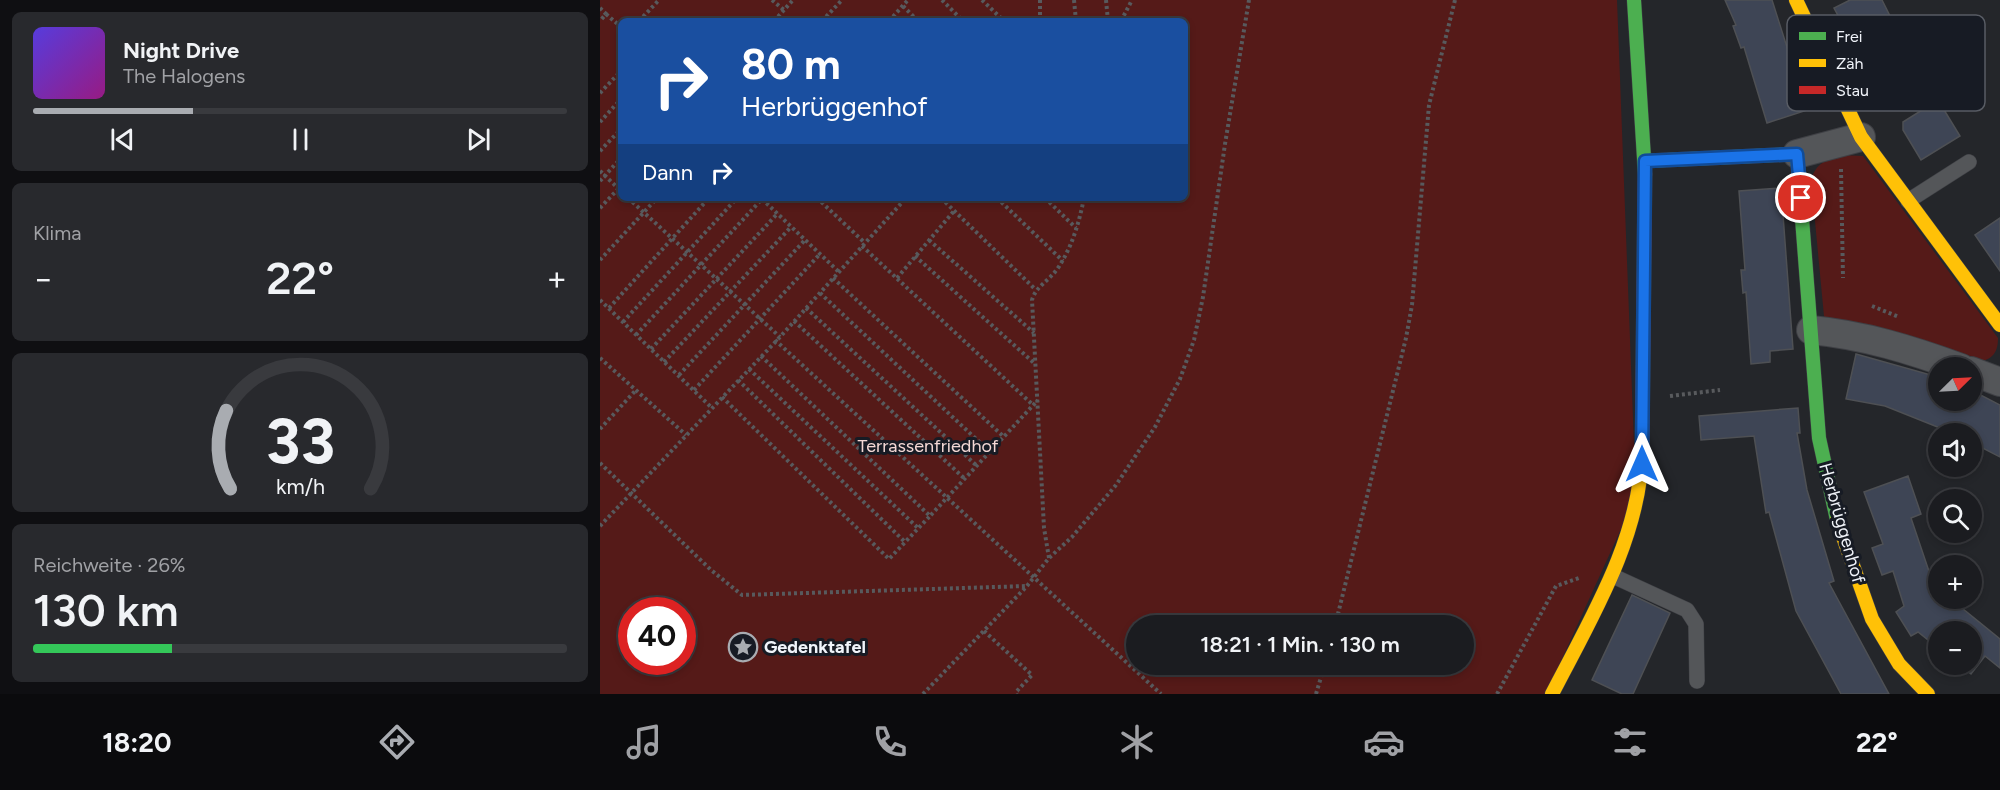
<!DOCTYPE html>
<html lang="de">
<head>
<meta charset="utf-8">
<style>
  :root { --surface:#1b1c20; --page:#28292d; --text:#f1f3f6; --muted:#a0a1a5; --line:#393a3e; --accent:#a9acb1 }
  body { margin:0; font-family:Figtree,sans-serif; background:var(--page); color:var(--text); height:100vh; display:flex; flex-direction:column; font-size:22px; white-space:nowrap }
  * { box-sizing:border-box; margin:0 }
  p { font-size:20px; color:var(--muted) }
  .icon { flex:none; width:33px; height:33px; fill:none; stroke:currentColor; stroke-width:2; stroke-linecap:round; stroke-linejoin:round }
  .map { position:relative; flex:1; overflow:hidden }
  .drawer { display:flex; flex-direction:column; gap:12px; padding:12px; background:#0f0f12; width:600px }
  .drawer>* { flex:none }
  .guide { position:absolute; left:18px; top:18px; width:570px; height:183px; border-radius:9px; box-shadow:0 3px 9px #0003,0 0 0 2px var(--line); background:#1a4fa0; color:#fff; overflow:hidden }
  .needle { width:39px; rotate:66deg }
  .controls { position:absolute; left:1328px; top:357px; display:grid; gap:12px }
  .controls a { display:grid; place-items:center; width:54px; height:54px; border-radius:50%; background:var(--surface); box-shadow:0 3px 9px #0003,0 0 0 2px var(--line); font-size:30px }
  .speed { position:absolute; left:18px; top:597px; display:flex; gap:12px; font-size:30px; font-weight:700; text-align:center }
  .speed>* { display:grid; place-content:center; width:78px; height:78px; border-radius:50%; background:var(--surface); box-shadow:0 3px 9px #0003,0 0 0 2px var(--line); line-height:1 }
  .speed .limit { border:9px solid #d22; background:#fff; color:#111 }
  .pin { position:absolute; display:grid; place-items:center; width:51px; height:51px; color:#fff; margin:-26px; border:3px solid #fff; border-radius:50%; box-shadow:0 2px 6px #0007 }
  .me { position:absolute; width:66px; margin:-33px; rotate:0deg; stroke-linejoin:round; filter:drop-shadow(0 0 4px #0008) }
  .turn { display:flex; align-items:center; gap:21px; height:126px; padding:0 24px; font-size:27px }
  .turn .icon { width:78px; height:78px; stroke-width:2.5 }
  .turn b { display:block; font-size:42px; line-height:51px }
  .then { display:flex; align-items:center; height:57px; padding:0 24px; background:#0003; gap:12px; font-size:22px }
  .big { font-size:45px; font-weight:600; line-height:1.1 }
  .drawer .card { flex:1; display:flex; flex-direction:column; justify-content:center; gap:9px; min-width:0; padding:0 21px; border-radius:9px; background:var(--page) }
  .drawer .dial { align-items:center; gap:0 }
  .dial svg { height:156px; overflow:visible; fill:none; stroke:var(--line); stroke-width:7; stroke-linecap:round; text-anchor:middle }
  .dial text { fill:var(--text); stroke:none }
  .song { display:flex; align-items:center; gap:18px }
  .cover { width:72px; height:72px; border-radius:9px; background:linear-gradient(135deg,hsl(250 70% 55%),hsl(310 70% 35%)) }
  .played { height:6px; border-radius:3px; background:linear-gradient(90deg,var(--accent) 30%,var(--line) 30%) }
  .keys { display:flex; justify-content:space-around; direction:ltr }
  .heat { display:flex; justify-content:space-between; align-items:center; font-size:33px; direction:ltr }
  .charge { height:9px; border-radius:4px; background:linear-gradient(90deg,#34c759 26%,var(--line) 0) }
  .trip { position:absolute; left:526px; top:615px; width:348px; height:60px; border-radius:30px; background:var(--surface); box-shadow:0 3px 9px #0003,0 0 0 2px var(--line); font-weight:600; line-height:60px; text-align:center }
  .tabs { display:flex; height:96px; justify-content:space-around; align-items:center; background:#0b0b0d; color:var(--muted) }
  .tabs .icon { width:42px; height:42px }
  .tabs .on { color:var(--accent) }
  .tabs b { font-size:27px; color:var(--text) }
  main { display:flex; flex:1; min-height:0 }
  .map>svg:first-child { display:block }
  .green { fill:#551a18; fill-rule:evenodd }
  .building { fill:#3e4555; stroke:#4e5054; stroke-width:1.5 }
  .lines { fill:none; stroke-linecap:round; stroke-linejoin:round }
  .lane-casing { stroke:#3f4045; stroke-width:16 }
  .street-casing { stroke:#3f4045; stroke-width:30 }
  .fast-casing { stroke:#3f4045; stroke-width:15 }
  .slow-casing { stroke:#3f4045; stroke-width:15 }
  .jam-casing { stroke:#3f4045; stroke-width:15 }
  .path { stroke:#585a5d; stroke-width:4; stroke-dasharray:3 3; stroke-linecap:butt }
  .lane { stroke:#545659; stroke-width:15 }
  .street { stroke:#545659; stroke-width:28 }
  .fast { stroke:#4caf50; stroke-width:14 }
  .slow { stroke:#ffc107; stroke-width:14 }
  .jam { stroke:#c62828; stroke-width:14 }
  .route-casing { stroke:#114b97; stroke-width:15 }
  .route { stroke:#1a73e8; stroke-width:10 }
  .labels { text-anchor:middle; stroke-width:6; stroke-linejoin:round; paint-order:stroke }
  .park-label { font-size:18px; fill:#f4d8d5; stroke:#171b24 }
  .street-label { font-size:18px; fill:#f1f4fa; stroke:#171b24 }
  .poi-label { font-size:18px; font-weight:bold; fill:#f1f4fa; stroke:#171b24; text-anchor:start }
  .key { fill:#171b24; stroke:#585c64; stroke-width:1.5 }
  .key-label { font-size:16px; fill:#f1f4fa }
</style>
</head>
<body>
<main>
<section class="drawer">
<div class="card">
<div class="song"><i class="cover"></i><div><b>Night Drive</b><p>The Halogens</p></div></div>
<div class="played"></div>
<div class="keys"><svg class="icon" aria-label="previous" viewBox="0 0 24 24"><path d="M18 5L8 12l10 7zM5 5v14"/></svg><svg class="icon" aria-label="pause" viewBox="0 0 24 24"><path d="M8 5v14M16 5v14"/></svg><svg class="icon" aria-label="next" viewBox="0 0 24 24"><path d="M6 5l10 7-10 7zM19 5v14"/></svg></div>
</div>
<div class="card"><p>Klima</p>
<div class="heat"><a>−</a><b class="big">22°</b><a>+</a></div>
</div>
<div class="card dial"><svg viewBox="0 0 100 80">
<path d="M14 69A42 42 0 1 1 86 69"/>
<path d="M14 69A42 42 0 0 1 12 29" stroke="#a9acb1"/>
<text x="50" y="56" font-size="32" font-weight="700">33</text>
<text x="50" y="72" font-size="11">km/h</text>
</svg></div>
<div class="card"><p>Reichweite · 26%</p><b class="big">130 km</b><div class="charge"></div></div>
</section>
<div class="map">
<svg width="1400" height="694" viewBox="0 0 1400 694">
  <rect width="100%" height="100%" fill="#24262a"/>
  <g class="green">
    <path d="M0,0H1017L1036,496L946,694H0ZM21,21H585V198H21ZM32,610H82V662H32ZM537,626H864V664H537Z"/>
    <path d="M1241,155L1263,156L1398,338C1398,352 1393,359 1379,362L1228,320L1224,316L1211,179C1217,163 1225,160 1241,155Z"/>
  </g>
  <g class="building">
    <path d="M1125,0H1172L1207,110L1167,123L1144,47L1141,48L1133,26L1136,25Z"/>
    <path d="M1250,0H1282L1294,24L1254,45L1234,8Z"/>
    <path d="M1338,100L1360,136L1321,160L1303,130V122Z"/>
    <path d="M1181,188L1193,349L1170,351V362L1151,364L1146,292L1143,293L1141,270H1145L1139,191Z"/>
    <path d="M1400,218V271L1375,235Z"/>
    <path d="M1256,354L1338,377V400H1371V390L1400,405V457L1371,442V434H1355L1285,406L1246,399Z"/>
    <path d="M1198,408L1200,433H1197L1207,490L1234,581L1229,583L1289,694H1241L1196,611L1169,512L1166,513L1154,436L1101,440L1099,416Z"/>
    <path d="M1308,476L1321,514L1311,518L1338,598H1342L1350,610L1358,605L1400,639V668L1385,656L1371,674L1359,664H1371V632H1338V648L1318,632L1311,636L1296,612L1304,606L1293,571L1282,575L1272,548L1283,544L1264,492Z"/>
    <path d="M1032,595L1070,613L1033,694H1022L992,680Z"/>
  </g>
  <g class="lines">
    <g class="lane-casing">
      <g id="lane">
        <path d="M1236,86L1297,54"/>
        <path d="M1308,201L1369,162"/>
        <path d="M1013,576L1087,610L1096,624L1097,681"/>
      </g>
    </g>
    <g class="street-casing">
      <g id="street">
        <path d="M1197,154L1261,137"/>
        <path d="M1211,330C1264,335 1312,350 1361,368"/>
        <path d="M1371,371L1400,382"/>
      </g>
    </g>
    <g class="fast-casing">
      <g id="fast">
        <path d="M1034,0L1045,174"/>
        <path d="M1045,161L1197,154L1219,438L1237,520"/>
      </g>
    </g>
    <g class="slow-casing">
      <g id="slow">
        <path d="M1196,0L1261,137L1400,325"/>
        <path d="M1237,520L1272,619L1299,664L1328,694"/>
        <path d="M952,694C990,620 1041,537 1042,451"/>
      </g>
    </g>
    <g class="jam-casing">
      <path id="jam" d="M1042,451L1045,174"/>
    </g>
    <g class="path">
      <path d="M172,0L184,10"/>
      <path d="M342,0L363,21"/>
      <path d="M382,0L404,21"/>
      <path d="M440,0V21"/>
      <path d="M474,0L476,21"/>
      <path d="M506,0L508,21"/>
      <path d="M303,6L318,21"/>
      <path d="M0,8L6,14L0,21"/>
      <path d="M6,14L21,27"/>
      <path d="M39,21L59,0"/>
      <path d="M174,21L193,0"/>
      <path d="M222,21L242,0"/>
      <path d="M289,21L308,0"/>
      <path d="M521,21L532,0"/>
      <path d="M0,93L21,71"/>
      <path d="M0,122L21,99"/>
      <path d="M0,151L21,129"/>
      <path d="M1241,169L1243,278"/>
      <path d="M0,171L21,191"/>
      <path d="M0,181L21,158"/>
      <path d="M28,198L180,337"/>
      <path d="M217,198L265,243"/>
      <path d="M341,198L435,289"/>
      <path d="M397,198L463,261"/>
      <path d="M445,198L476,228"/>
      <path d="M162,199L239,272"/>
      <path d="M0,208L21,186"/>
      <path d="M329,240L434,333"/>
      <path d="M262,246L433,405"/>
      <path d="M315,256L435,364"/>
      <path d="M0,260L57,198"/>
      <path d="M233,278L404,437"/>
      <path d="M297,278L354,211"/>
      <path d="M220,293L390,452"/>
      <path d="M0,300L112,408"/>
      <path d="M1272,306L1299,317"/>
      <path d="M9,308L109,198"/>
      <path d="M206,308L377,466"/>
      <path d="M194,321L365,479"/>
      <path d="M23,322L137,198"/>
      <path d="M36,335L162,199"/>
      <path d="M175,340L561,694"/>
      <path d="M51,349L178,213"/>
      <path d="M161,356L330,516L438,400"/>
      <path d="M0,358L86,435"/>
      <path d="M64,362L191,227"/>
      <path d="M149,369L318,528"/>
      <path d="M79,375L205,240"/>
      <path d="M138,380L305,542"/>
      <path d="M94,390L220,254"/>
      <path d="M1070,396L1120,390"/>
      <path d="M122,397L289,559L330,516"/>
      <path d="M0,429L36,390"/>
      <path d="M0,463L111,570L142,595L427,586"/>
      <path d="M0,526L180,337L306,198"/>
      <path d="M449,558L444,528L432,300C436,286 449,281 458,268C472,247 479,223 484,198"/>
      <path d="M735,626L806,338L812,305L829,105L855,0"/>
      <path d="M384,631L432,675L416,692L417,694"/>
      <path d="M323,694L427,586L449,558L472,537L516,485L555,427L580,379L594,340L603,297L625,144L649,0"/>
      <path d="M716,694L725,664"/>
      <path d="M897,694L956,586L979,578"/>
    </g>
    <use href="#lane" class="lane"/>
    <use href="#street" class="street"/>
    <use href="#fast" class="fast"/>
    <use href="#slow" class="slow"/>
    <use href="#jam" class="jam"/>
  </g>
  <g class="lines">
    <g class="route-casing">
      <path id="route" d="M1042,464L1045,161L1197,154L1201,198"/>
    </g>
    <use href="#route" class="route"/>
  </g>
  <defs>
    <g id="sight-ring" transform="scale(1.5)"><circle r="9.5" fill="#171b24" stroke="#a9acb1" stroke-width="1.5"/><path d="M0-6L1.8-2.2L6-1.7L2.9 1.2L3.7 5.4L0 3.3L-3.7 5.4L-2.9 1.2L-6-1.7L-1.8-2.2Z" fill="#a9acb1"/></g>
  </defs>
  <g fill-rule="evenodd">
    <use href="#sight-ring" x="143" y="647"/>
  </g>
  <g class="labels">
    <g class="park-label">
      <text x="328" y="452">Terrassenfriedhof</text>
    </g>
    <g class="street-label">
      <text transform="translate(1242 523) rotate(74)" y="6">Herbrüggenhof</text>
    </g>
    <g class="poi-label">
      <text x="164" y="653">Gedenktafel</text>
    </g>
  </g>
  <rect x="1187" y="15" width="198" height="96" rx="9" class="key"/>
  <rect x="1199" y="32" width="27" height="8" fill="#4caf50"/>
  <rect x="1199" y="59" width="27" height="8" fill="#ffc107"/>
  <rect x="1199" y="86" width="27" height="8" fill="#c62828"/>
  <g class="key-label">
    <text x="1236" y="42">Frei</text>
    <text x="1236" y="69">Zäh</text>
    <text x="1236" y="96">Stau</text>
  </g>
</svg>
<div class="controls">
<a><svg class="needle" viewBox="-14 -14 28 28"><path d="M0-13l5 13h-10z" fill="#e53935"/><path d="M0 13l5-13h-10z" fill="#a0a1a5"/></svg></a>
<a><svg class="icon" aria-label="sound" viewBox="0 0 24 24"><path d="M4 9h4l5-4v14l-5-4H4zM17 9q2 3 0 6"/></svg></a>
<a><svg class="icon" aria-label="search" viewBox="0 0 24 24"><circle cx="10" cy="10" r="6"/><path d="M15 15l6 6"/></svg></a>
<a>+</a>
<a>−</a>
</div>
<div class="speed"><div class="limit">40</div></div>
<div class="pin" style="left:1201px;top:198px;background:#d93025"><svg class="icon" aria-label="arrive" viewBox="0 0 24 24"><path d="M6 21V4h12l-3 4 3 4H6"/></svg></div>
<svg class="me" style="left:1042px;top:464px" viewBox="-20 -20 40 40"><path d="M0-17L14 15 0 8-14 15z" fill="#1a73e8" stroke="#fff" stroke-width="4"/></svg>
<div class="trip">18:21 · 1 Min. · 130 m</div>
<div class="guide">
<div class="turn"><svg class="icon" aria-label="right" viewBox="0 0 24 24"><path d="M7 20v-9h11M14 6l5 5-5 5"/></svg><div><b>80 m</b>Herbrüggenhof</div></div>
<div class="then">Dann<svg class="icon" aria-label="right" viewBox="0 0 24 24"><path d="M7 20v-9h11M14 6l5 5-5 5"/></svg></div>
</div>
</div>
</main>
<nav class="tabs">
<b>18:20</b>
<svg class="icon on" aria-label="directions" viewBox="0 0 24 24"><path d="M12 3l9 9-9 9-9-9zM9 14v-3h6M13 9l2 2-2 2"/></svg>
<svg class="icon" aria-label="music" viewBox="0 0 24 24"><path d="M9 18V5l10-2v13"/><circle cx="6" cy="18" r="3"/><circle cx="16" cy="16" r="3"/></svg>
<svg class="icon" aria-label="phone" viewBox="0 0 24 24"><path d="M5 4h4l2 5-3 2q2 4 5 5l2-3 5 2v4C11 20 4 13 5 4z"/></svg>
<svg class="icon" aria-label="climate" viewBox="0 0 24 24"><path d="M12 3v18M4 7l16 10M4 17L20 7"/></svg>
<svg class="icon" aria-label="car" viewBox="0 0 24 24"><path d="M5 17H2v-5l4-1 3-4h7l3 4 3 1v5h-3M9 17h6M6 11h13"/><circle cx="7" cy="17" r="2"/><circle cx="17" cy="17" r="2"/></svg>
<svg class="icon" aria-label="filters" viewBox="0 0 24 24"><path d="M4 7h16M4 17h16"/><circle cx="9" cy="7" r="2"/><circle cx="15" cy="17" r="2"/></svg>
<b>22°</b>
</nav>
</body>
</html>
